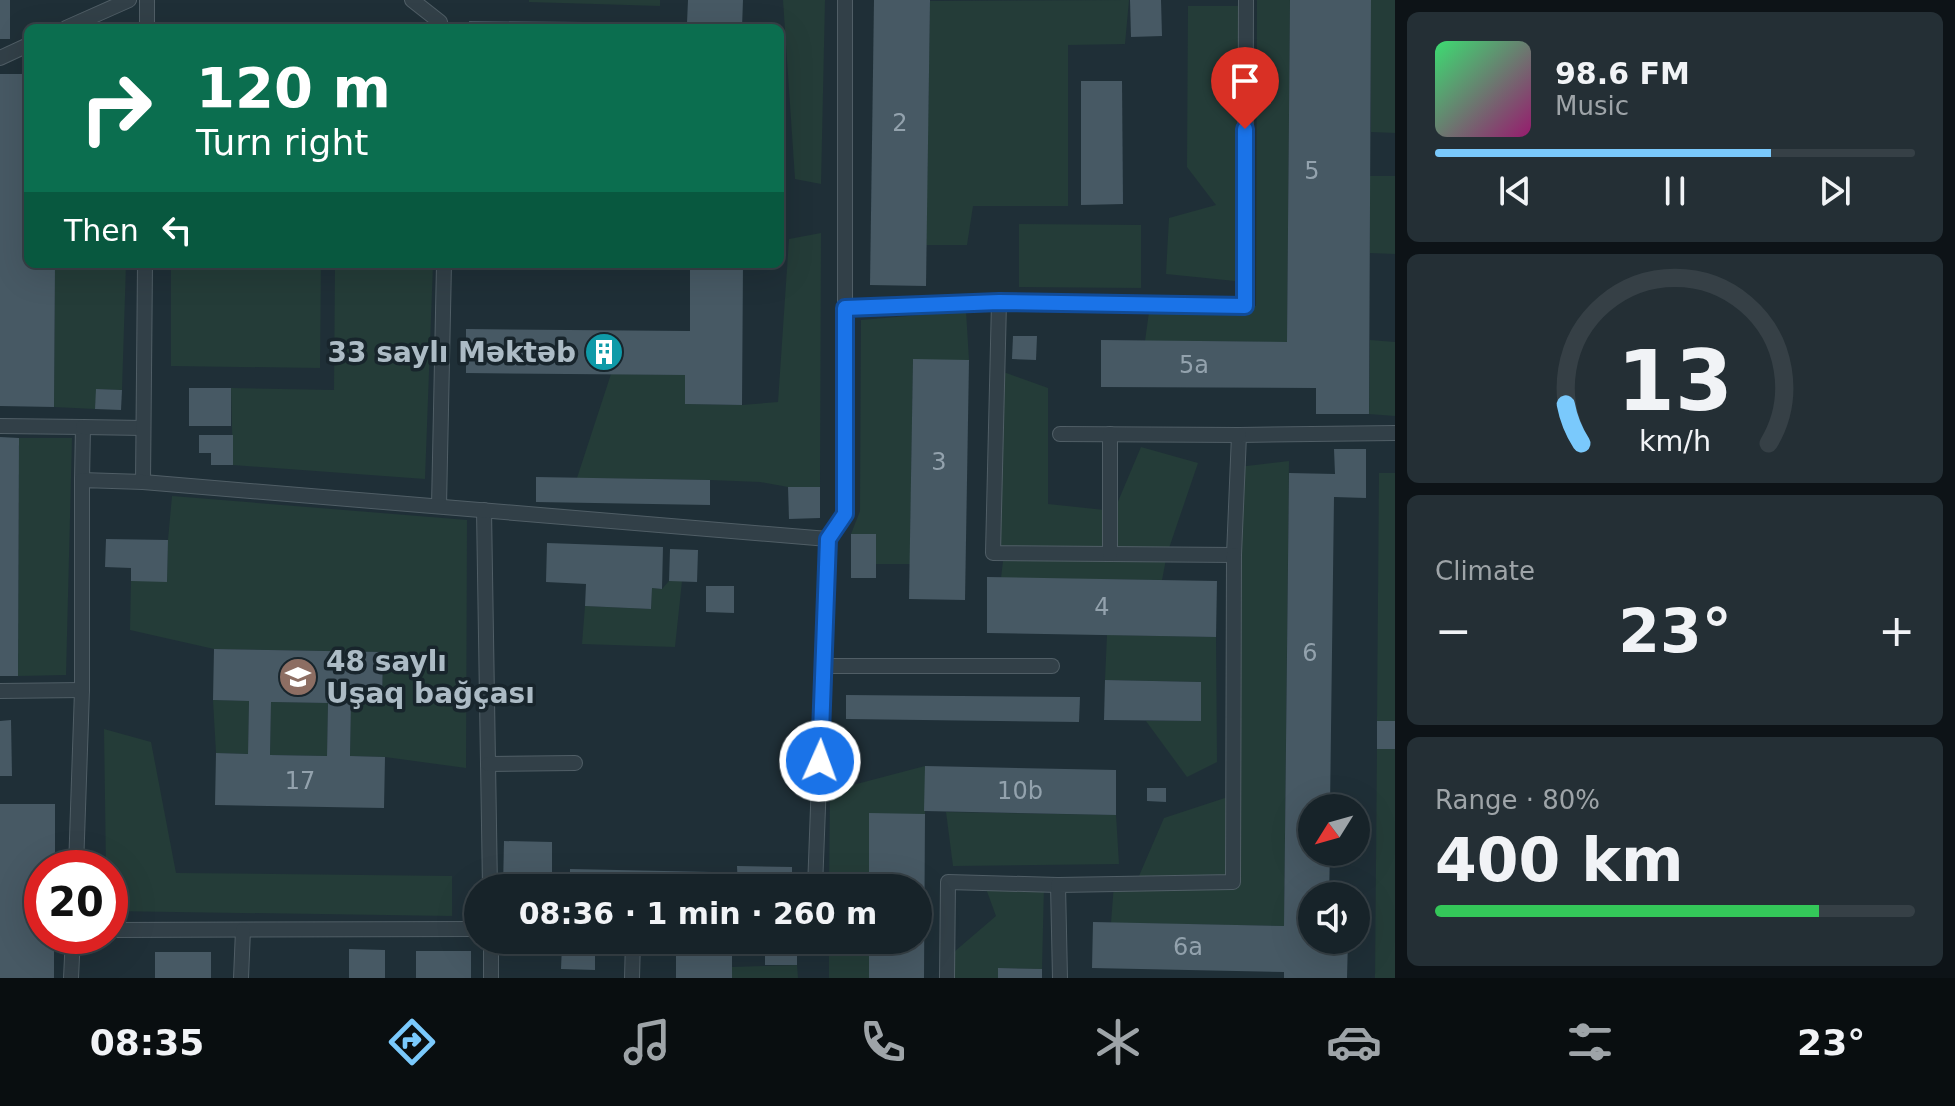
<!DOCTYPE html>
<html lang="en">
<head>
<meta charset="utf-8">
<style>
  :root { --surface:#172329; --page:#242f35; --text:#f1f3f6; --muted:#9ea4a8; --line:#364046; --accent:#7ac9fc }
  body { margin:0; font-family:"DejaVu Sans",sans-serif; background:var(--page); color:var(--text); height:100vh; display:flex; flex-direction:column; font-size:30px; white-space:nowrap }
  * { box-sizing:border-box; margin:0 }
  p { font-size:26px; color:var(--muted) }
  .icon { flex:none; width:44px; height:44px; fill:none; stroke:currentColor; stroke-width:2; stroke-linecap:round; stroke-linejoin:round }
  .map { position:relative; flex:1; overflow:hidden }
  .drawer { display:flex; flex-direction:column; gap:12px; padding:12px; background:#0d1317; width:560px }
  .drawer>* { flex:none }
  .guide { position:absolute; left:24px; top:24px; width:760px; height:244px; border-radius:12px; box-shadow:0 8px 32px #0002,0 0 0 2px var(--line); background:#0b6e4f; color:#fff; overflow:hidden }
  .needle { width:52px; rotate:233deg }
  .buttons { position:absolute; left:1298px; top:794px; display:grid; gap:16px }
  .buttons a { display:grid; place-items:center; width:72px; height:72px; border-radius:50%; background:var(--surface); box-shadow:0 8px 32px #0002,0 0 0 2px var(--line); font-size:40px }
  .speed { position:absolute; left:24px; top:850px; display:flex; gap:16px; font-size:40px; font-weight:700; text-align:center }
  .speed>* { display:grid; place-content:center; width:104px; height:104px; border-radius:50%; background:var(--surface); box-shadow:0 8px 32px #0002,0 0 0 2px var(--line); line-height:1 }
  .speed .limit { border:12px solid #d22; background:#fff; color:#111 }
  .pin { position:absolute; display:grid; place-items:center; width:68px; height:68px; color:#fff; margin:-82px -34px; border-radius:50% 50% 50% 0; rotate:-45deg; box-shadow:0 0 8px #0007 }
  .pin .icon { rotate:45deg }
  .me { position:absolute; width:88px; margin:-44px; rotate:2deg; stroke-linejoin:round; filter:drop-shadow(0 0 6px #0008) }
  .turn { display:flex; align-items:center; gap:28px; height:168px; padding:0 40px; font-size:36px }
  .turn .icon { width:104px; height:104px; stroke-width:2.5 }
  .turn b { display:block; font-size:56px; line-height:68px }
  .then { display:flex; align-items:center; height:76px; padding:0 40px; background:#0003; gap:16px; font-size:30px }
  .big { font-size:60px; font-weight:700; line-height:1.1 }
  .drawer .widget { flex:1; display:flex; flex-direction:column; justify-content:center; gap:12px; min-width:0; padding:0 28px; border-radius:12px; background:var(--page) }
  .drawer .dial { align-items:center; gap:0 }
  .dial svg { height:208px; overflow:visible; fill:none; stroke:var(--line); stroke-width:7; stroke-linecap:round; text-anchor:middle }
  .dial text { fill:var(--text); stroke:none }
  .song { display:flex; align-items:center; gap:24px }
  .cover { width:96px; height:96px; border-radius:12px; background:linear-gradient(135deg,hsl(140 70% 55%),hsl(320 70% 35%)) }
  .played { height:8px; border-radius:4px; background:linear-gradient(90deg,var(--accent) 70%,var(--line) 70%) }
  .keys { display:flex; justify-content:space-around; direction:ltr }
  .heat { display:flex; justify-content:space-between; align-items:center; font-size:44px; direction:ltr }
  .charge { height:12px; border-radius:6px; background:linear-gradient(90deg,#34c759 80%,var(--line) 0) }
  .trip { position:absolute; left:464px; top:874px; width:468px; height:80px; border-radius:40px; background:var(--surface); box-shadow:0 8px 32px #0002,0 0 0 2px var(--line); font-weight:700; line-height:80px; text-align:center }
  .tabs { display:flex; height:128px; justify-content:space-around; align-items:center; background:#090e10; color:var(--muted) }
  .tabs .icon { width:56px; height:56px }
  .tabs .on { color:var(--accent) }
  .tabs b { font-size:36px; color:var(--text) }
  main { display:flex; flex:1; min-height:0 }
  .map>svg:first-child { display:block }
  .green { fill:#243c38 }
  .building { fill:#475964; fill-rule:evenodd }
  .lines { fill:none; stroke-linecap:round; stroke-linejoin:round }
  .lane-casing { stroke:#505e66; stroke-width:16 }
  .lane { stroke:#324048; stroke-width:14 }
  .route-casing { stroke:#114b97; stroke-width:20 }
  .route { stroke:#1a73e8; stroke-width:14 }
  .labels { text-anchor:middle; stroke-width:7; stroke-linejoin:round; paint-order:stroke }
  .number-label { font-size:24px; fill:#93a2ad }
  .poi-label { font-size:28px; font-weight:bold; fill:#acbbc5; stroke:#18252c; text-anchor:end }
</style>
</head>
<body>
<main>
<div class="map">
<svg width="1395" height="978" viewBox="0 0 1395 978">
  <rect width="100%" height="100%" fill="#1f2f37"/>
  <g class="green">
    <path d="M529,0H660V6L529,2Z"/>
    <path d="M783,0H825L821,184L795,179Z"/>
    <path d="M1129,0L1125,44L1068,45V206H973L967,245H926L930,1Z"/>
    <path d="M1257,0H1290L1287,342L1145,341L1150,305L1256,306Z"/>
    <path d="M1371,0H1395V133L1371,132Z"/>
    <path d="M1188,6H1246L1245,282L1166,274L1169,218L1216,205L1187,167Z"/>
    <path d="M1370,176H1395V254L1370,253Z"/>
    <path d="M1019,224L1141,225V288L1019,287Z"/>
    <path d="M821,233L820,487H788L760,482L710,480L577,478L611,374L685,375V404L742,405L778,402L789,239Z"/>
    <path d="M55,264H126L122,390L97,389L95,409L54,407Z"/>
    <path d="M171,264H321L320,368L171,366Z"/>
    <path d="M335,264H433L425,479L233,465L231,388L334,390Z"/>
    <path d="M966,311L969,360H913L910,564H876V534H851L860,511L861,320Z"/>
    <path d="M1370,340L1395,342V416L1369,414Z"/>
    <path d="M998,370L1048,388V504L1114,511L1141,447L1198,463L1167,554L1162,580L1001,578L1004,553H993Z"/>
    <path d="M19,438H72L66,675L18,676Z"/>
    <path d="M1289,461L1284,926L1111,923L1114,884L1136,883L1164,818L1234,795L1238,467Z"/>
    <path d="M1379,473H1395V721H1377Z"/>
    <path d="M172,496L467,520L466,768L385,757L350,756L351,703L382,704L383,652L214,649L130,630L131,581H167L168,540Z"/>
    <path d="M669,581H682L675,647L582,644L585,606L651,609L652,588L662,589Z"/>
    <path d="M1107,635L1216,637L1217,762L1187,777L1146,721H1201V682L1105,680Z"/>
    <path d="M213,700L249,701L248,754L216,753Z"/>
    <path d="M271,702L328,703L327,756L270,755Z"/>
    <path d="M104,729L151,742L176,873L452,876V916L110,911V868H106Z"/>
    <path d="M1377,749H1395V978H1375Z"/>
    <path d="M925,766V814H870L869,888H829L830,791Z"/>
    <path d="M946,812L1116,815L1119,864L953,866Z"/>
    <path d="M984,883L1044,885L1042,969L998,968V978H947V958L996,916Z"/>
    <rect x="829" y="940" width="40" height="38"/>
    <path d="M797,965L798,978H732V967Z"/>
  </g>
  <g class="building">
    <rect x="0" y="0" width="10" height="39"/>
    <path d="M688,0H743L742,28H469V21L687,23Z"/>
    <path d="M874,0H930L926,286L870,285Z"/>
    <path d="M1130,0H1161L1162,36L1131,37Z"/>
    <path d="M1290,0H1371L1369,414H1316V388L1101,387V340L1287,342Z"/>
    <path d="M0,74H28V264H55L54,407L0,406Z"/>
    <path d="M1081,81H1122L1123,204L1081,205Z"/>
    <path d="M690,264H743L742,405L685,404V375L466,373V329L690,331Z"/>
    <path d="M1013,336H1037L1036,360L1012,359Z"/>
    <path d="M913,359L969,360L965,600L909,599Z"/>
    <rect x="189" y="388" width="42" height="38"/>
    <path d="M96,389L122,390L121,410L95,409Z"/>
    <path d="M199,435H233V465H211V453H199Z"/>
    <path d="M0,437L19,438L18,676H0Z"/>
    <path d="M1334,449H1366V498L1334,497L1330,808H1312V852H1330L1329,896H1312V940H1348L1347,978H1284V972L1092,968L1093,922L1284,926L1289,473L1335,474Z"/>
    <path d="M536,477L710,480V505L536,502Z"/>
    <path d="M788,487H820V518L789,519Z"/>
    <rect x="851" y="534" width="25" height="44"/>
    <path d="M106,539L168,540L167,582L131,581V568L105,567Z"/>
    <path d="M547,543L663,547L662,589L652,588L651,609L585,606L586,584L546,582Z"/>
    <path d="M670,549L698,550L697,582L669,581Z"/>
    <path d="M987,577L1217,581L1216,637L987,633Z"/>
    <path d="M706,586H734V613L706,612Z"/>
    <path d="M214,649L383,652L382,704L351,703L350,756L385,757L384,808L215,805L216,753L248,754L249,701L213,700ZM271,702L328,703L327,756L270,755Z"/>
    <path d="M1105,680L1201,682V721L1104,720Z"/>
    <path d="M846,695L1080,697L1079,722L846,719Z"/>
    <path d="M11,720L12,776H0V721Z"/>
    <rect x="1377" y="721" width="18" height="28"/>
    <path d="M925,766L1116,770V815L924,811Z"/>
    <path d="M1147,788H1166V802L1147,801Z"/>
    <path d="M0,804H55V868H42V936H54V978H0Z"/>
    <path d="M869,813L925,814L924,978H869V940H918V888H869Z"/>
    <path d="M504,841L552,842V888H503Z"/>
    <path d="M737,866L792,867V888H738Z"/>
    <path d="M570,869L712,872V888H570Z"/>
    <path d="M562,945L595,946V970L561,969Z"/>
    <path d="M349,949L385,950V978H349Z"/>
    <rect x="765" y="949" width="32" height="16"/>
    <rect x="416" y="951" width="55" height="27"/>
    <rect x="155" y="952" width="56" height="26"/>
    <path d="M676,954L732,955V978H676Z"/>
    <path d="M998,968L1042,969V978H998Z"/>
  </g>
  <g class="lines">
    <g class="lane-casing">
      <g id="lane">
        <path d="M412,0L440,22L441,28"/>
        <path d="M1246,0L1245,306L999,302L993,553L1234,555L1239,435L1395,433"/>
        <path d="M66,28L129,0"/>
        <path d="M147,28V0"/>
        <path d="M0,58L28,45"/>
        <path d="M845,308L999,302"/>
        <path d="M0,426L83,427L82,480"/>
        <path d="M83,427L143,428"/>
        <path d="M1060,434L1239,435"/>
        <path d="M1110,434V554"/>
        <path d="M143,482L145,264"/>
        <path d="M439,506L444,264"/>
        <path d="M484,510L490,888"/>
        <path d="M828,539L845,514V0"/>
        <path d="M823,666H1052"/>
        <path d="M0,691L82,690"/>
        <path d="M488,764L575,763"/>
        <path d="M76,868L82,690V480L143,482L828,539L815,888"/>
        <path d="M110,930L478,929"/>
        <path d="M491,940V978"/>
        <path d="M71,978L73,936"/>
        <path d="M241,978L243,930"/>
        <path d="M632,978L633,940"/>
        <path d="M947,978L948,882L1058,885"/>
        <path d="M1060,978L1058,885L1233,882L1234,555"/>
      </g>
    </g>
    <use href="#lane" class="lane"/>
  </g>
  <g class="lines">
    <g class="route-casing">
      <path id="route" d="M820,761L828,539L845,514V308L999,302L1245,306V129"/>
    </g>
    <use href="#route" class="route"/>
  </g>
  <defs>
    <g id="building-disc" transform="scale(2)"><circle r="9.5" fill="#0f9aa8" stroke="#18252c"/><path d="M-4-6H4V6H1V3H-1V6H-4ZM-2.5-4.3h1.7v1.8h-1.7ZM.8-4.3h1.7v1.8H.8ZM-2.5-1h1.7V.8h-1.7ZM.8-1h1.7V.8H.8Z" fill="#fff"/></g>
    <g id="school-disc" transform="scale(2)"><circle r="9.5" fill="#8d6e63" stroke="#18252c"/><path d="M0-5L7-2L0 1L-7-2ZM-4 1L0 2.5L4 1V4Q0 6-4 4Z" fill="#fff"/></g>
  </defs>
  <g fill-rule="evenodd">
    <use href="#building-disc" x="604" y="352"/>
    <use href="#school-disc" x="298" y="677"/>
  </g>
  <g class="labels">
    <g class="number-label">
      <text x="900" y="131">2</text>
      <text x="1312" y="179">5</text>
      <text x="1194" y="373">5a</text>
      <text x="939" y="470">3</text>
      <text x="1102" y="615">4</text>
      <text x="1310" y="661">6</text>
      <text x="300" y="789">17</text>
      <text x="1020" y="799">10b</text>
      <text x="1188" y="955">6a</text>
    </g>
    <g class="poi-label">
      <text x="576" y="362">33 saylı Məktəb</text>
      <text x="326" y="671" text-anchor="start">48 saylı<tspan x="326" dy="32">Uşaq bağçası</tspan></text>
    </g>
  </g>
</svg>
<div class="buttons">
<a><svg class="needle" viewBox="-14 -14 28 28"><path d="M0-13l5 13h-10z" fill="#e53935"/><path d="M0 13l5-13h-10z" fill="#9ea4a8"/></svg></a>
<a><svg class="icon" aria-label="sound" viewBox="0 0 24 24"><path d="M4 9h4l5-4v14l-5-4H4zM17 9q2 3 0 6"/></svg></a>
</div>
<div class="speed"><div class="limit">20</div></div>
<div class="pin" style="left:1245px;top:129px;background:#d93025"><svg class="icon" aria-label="arrive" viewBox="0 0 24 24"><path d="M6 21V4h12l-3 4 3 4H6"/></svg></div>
<svg class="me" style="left:820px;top:761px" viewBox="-20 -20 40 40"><circle r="17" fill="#1a73e8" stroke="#fff" stroke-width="3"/><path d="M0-11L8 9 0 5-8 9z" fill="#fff"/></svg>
<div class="trip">08:36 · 1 min · 260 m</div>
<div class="guide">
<div class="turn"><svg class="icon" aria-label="right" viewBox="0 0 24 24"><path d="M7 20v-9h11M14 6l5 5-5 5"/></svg><div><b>120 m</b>Turn right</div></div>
<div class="then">Then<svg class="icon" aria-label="left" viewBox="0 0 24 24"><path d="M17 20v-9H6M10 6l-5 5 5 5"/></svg></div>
</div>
</div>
<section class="drawer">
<div class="widget">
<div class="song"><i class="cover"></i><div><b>98.6 FM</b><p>Music</p></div></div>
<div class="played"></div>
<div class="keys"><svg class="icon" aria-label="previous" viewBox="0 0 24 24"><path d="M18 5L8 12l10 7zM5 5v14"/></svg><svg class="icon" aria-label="pause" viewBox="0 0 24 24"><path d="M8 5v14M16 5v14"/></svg><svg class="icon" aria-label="next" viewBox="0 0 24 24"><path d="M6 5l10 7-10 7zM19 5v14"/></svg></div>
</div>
<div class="widget dial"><svg viewBox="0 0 100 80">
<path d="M14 69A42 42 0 1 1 86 69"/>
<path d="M14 69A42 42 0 0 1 8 54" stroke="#7ac9fc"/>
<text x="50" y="56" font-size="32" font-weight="700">13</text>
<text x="50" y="72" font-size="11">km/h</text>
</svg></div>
<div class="widget"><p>Climate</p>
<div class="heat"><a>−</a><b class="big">23°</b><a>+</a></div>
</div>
<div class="widget"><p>Range · 80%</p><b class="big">400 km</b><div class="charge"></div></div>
</section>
</main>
<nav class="tabs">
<b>08:35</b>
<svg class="icon on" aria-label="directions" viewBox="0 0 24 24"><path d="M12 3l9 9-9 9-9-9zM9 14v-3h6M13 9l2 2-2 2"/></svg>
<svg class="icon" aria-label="music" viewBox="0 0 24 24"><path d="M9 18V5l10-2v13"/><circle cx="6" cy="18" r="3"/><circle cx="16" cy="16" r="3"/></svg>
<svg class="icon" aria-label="phone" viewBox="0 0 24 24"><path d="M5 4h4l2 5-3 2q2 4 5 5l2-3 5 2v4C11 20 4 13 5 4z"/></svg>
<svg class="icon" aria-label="climate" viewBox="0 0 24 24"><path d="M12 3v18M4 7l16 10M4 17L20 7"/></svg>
<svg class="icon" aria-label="car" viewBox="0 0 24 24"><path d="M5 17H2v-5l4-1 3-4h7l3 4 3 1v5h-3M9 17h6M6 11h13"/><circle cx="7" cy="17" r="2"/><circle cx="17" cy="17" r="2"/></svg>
<svg class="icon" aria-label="filters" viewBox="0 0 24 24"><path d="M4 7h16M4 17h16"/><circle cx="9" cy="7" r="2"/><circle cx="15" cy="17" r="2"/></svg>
<b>23°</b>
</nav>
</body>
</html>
